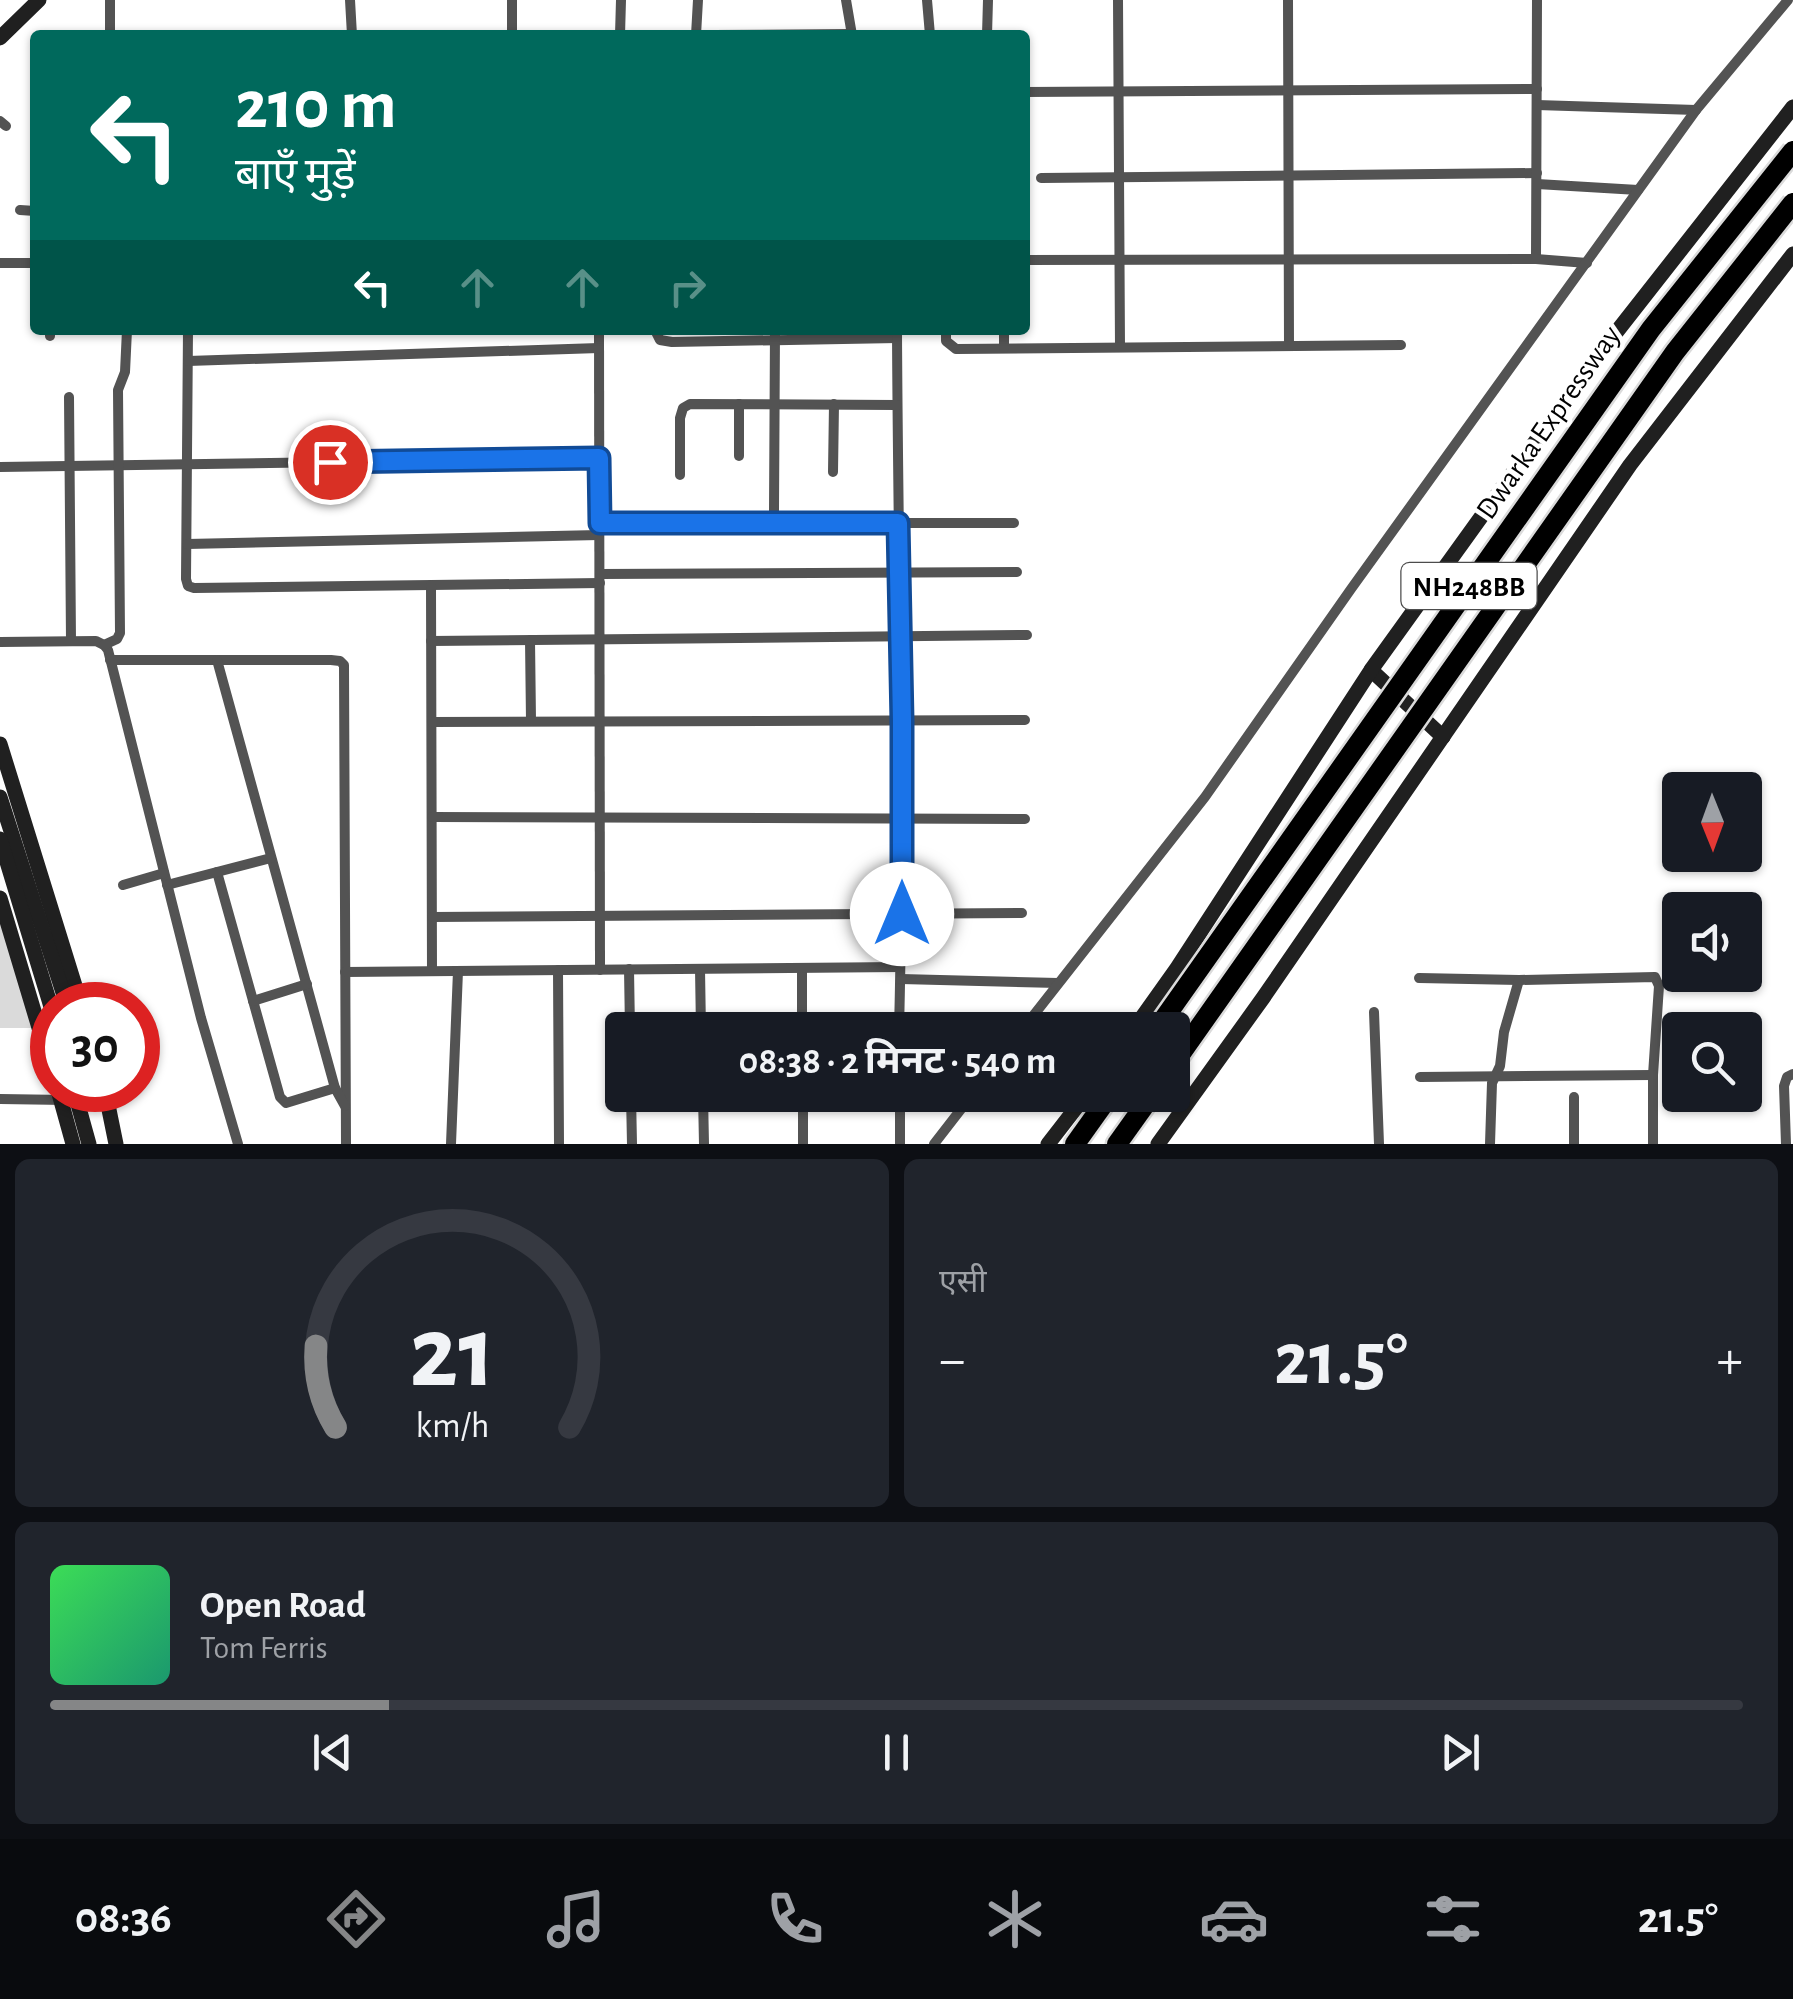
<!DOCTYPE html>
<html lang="hi">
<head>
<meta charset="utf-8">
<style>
  :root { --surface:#171b24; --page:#20242c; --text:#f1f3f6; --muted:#9ea1a6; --line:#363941; --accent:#858687 }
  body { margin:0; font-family:"Alegreya Sans","Noto Sans Devanagari",sans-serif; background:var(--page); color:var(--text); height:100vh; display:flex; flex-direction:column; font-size:38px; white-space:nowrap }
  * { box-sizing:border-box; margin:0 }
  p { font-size:32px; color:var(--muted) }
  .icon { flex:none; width:55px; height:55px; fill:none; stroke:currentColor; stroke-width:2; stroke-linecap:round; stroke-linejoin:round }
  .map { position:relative; height:1144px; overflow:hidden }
  .panel { display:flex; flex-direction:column; gap:15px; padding:15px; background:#0d0f14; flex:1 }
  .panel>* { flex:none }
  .banner { position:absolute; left:30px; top:30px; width:1000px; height:305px; border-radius:10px; box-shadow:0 2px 8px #0004; background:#00695c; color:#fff; overflow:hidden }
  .needle { width:65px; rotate:179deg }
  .buttons { position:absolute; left:1662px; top:772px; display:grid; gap:20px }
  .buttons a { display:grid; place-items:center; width:100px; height:100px; border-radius:10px; background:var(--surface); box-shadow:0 2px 8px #0004; font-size:50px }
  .speed { position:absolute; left:30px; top:982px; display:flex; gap:20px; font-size:50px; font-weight:700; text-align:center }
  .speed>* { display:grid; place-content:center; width:130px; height:130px; border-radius:50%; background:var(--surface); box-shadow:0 2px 8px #0004; line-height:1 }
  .speed .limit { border:15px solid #d22; background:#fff; color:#111 }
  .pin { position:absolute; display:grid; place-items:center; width:85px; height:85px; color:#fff; margin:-42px; border:5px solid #fff; border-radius:50%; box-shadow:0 2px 10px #0007 }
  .me { position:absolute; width:110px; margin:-55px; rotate:0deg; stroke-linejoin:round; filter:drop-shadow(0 0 8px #0008) }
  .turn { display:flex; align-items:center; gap:35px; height:210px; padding:0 40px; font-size:45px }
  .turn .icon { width:130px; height:130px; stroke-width:2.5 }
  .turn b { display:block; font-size:70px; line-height:85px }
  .lanes { display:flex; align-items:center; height:95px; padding:0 40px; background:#0003; justify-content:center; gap:50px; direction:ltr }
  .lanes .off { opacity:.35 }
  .big { font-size:75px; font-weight:700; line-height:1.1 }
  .panel .widget { flex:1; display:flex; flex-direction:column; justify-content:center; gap:15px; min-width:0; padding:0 35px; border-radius:15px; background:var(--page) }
  .panel .dial { align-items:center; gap:0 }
  .dial svg { height:260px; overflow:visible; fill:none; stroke:var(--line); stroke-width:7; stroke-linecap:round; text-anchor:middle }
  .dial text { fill:var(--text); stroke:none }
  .song { display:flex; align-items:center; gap:30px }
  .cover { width:120px; height:120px; border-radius:15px; background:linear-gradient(135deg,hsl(130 70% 55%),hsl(160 70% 35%)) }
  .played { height:10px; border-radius:5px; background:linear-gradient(90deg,var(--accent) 20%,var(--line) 20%) }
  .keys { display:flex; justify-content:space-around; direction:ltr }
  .heat { display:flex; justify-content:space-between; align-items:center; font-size:55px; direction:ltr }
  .panel .tiles { flex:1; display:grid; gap:15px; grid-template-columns:1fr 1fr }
  .widget:last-child { grid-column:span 2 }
  .trip { position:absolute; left:605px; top:1012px; width:585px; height:100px; border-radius:10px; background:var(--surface); box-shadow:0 2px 8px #0004; font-weight:700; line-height:100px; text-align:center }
  .dock { display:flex; height:160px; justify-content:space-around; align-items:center; background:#090b0e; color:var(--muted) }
  .dock .icon { width:70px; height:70px }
  .dock .selected { color:var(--accent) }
  .dock b { font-size:45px; color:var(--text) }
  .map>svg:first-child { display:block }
  .green { fill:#dadada }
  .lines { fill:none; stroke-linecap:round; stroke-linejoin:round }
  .highway-casing { stroke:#dbdbdb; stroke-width:25 }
  .street { stroke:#535353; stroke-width:10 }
  .secondary { stroke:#202020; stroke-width:15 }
  .highway { stroke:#000; stroke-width:20 }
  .highway-bridge-casing { stroke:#dbdbdb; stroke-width:25; stroke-linecap:butt }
  .highway-bridge { stroke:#000; stroke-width:20 }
  .route-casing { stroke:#114b97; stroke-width:25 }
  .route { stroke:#1a73e8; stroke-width:18 }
  .labels { text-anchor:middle; stroke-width:9; stroke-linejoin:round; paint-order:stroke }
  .shield { fill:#fff; stroke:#4c4c4c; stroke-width:2.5 }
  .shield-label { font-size:28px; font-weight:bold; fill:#000 }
  .street-label { font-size:30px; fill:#000; stroke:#fff }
</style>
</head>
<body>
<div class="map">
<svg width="1793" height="1144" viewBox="0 0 1793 1144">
  <rect width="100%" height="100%" fill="#fff"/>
  <path class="green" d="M0,917L33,1028H0Z"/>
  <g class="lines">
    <g class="highway-casing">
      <g id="highway">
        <path d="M1075,1144L1110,1095"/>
        <path d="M1117,1144L1152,1095"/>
      </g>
    </g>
    <g class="street">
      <path d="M350,0L352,35"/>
      <path d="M512,0V35"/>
      <path d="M846,0L852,35"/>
      <path d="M927,0L930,35"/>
      <path d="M1118,0L1120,347"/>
      <path d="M1288,0L1289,344"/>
      <path d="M110,35V0"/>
      <path d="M620,35L621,0"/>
      <path d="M696,35L698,0"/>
      <path d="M714,35L852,34"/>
      <path d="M987,35L988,0"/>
      <path d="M1025,92L1537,89"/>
      <path d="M1537,105L1696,110"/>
      <path d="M0,121L6,126"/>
      <path d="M1041,178L1537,173"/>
      <path d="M1537,184L1638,190"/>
      <path d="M20,210L35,211"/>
      <path d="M1536,259L1537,0"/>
      <path d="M1025,260L1536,259L1587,263"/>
      <path d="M0,263H35"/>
      <path d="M50,330V336"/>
      <path d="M188,330L186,579L188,586L194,588L600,583"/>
      <path d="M599,330L600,970"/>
      <path d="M655,330L660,340L672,342L897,338"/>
      <path d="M897,330C898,563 905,797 899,1030"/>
      <path d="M946,330V341L956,349L1401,345"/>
      <path d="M1004,348V330"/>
      <path d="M188,361L599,348"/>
      <path d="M69,397L71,641"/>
      <path d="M739,456V404"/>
      <path d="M0,467L599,458"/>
      <path d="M833,472L834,404"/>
      <path d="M680,475V418L683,408L690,404L897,405"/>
      <path d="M774,511L775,330"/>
      <path d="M599,523H1014"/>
      <path d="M187,544L599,535"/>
      <path d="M600,574L1017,572"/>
      <path d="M431,585L432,971"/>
      <path d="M530,640L531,721"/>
      <path d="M431,641L1027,635"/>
      <path d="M0,642L96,641L104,645L108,650L201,1018L238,1144"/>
      <path d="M104,645L117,639L120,633L118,390L125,372L127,330"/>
      <path d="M110,660H331L340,661L344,665L346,1144"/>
      <path d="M217,660L335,1088L345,1106"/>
      <path d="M432,722L1025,720"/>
      <path d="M432,817L1025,819"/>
      <path d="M217,872L280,1097L286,1103L335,1088"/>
      <path d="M123,885L164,873"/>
      <path d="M167,885L271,858"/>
      <path d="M432,917L1022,913"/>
      <path d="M802,968V1030"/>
      <path d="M629,969L630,1030"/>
      <path d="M700,969L701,1030"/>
      <path d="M558,970L559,1144"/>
      <path d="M345,972L900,967"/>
      <path d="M1419,978L1519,980L1655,977L1659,986L1653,1075V1144"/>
      <path d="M901,979L1058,983"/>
      <path d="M253,1001L307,984"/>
      <path d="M1374,1012L1379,1144"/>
      <path d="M1022,1030L1205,797L1351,589L1696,110L1788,0"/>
      <path d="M1420,1077L1653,1075"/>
      <path d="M631,1095L632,1144"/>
      <path d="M703,1095L704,1144"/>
      <path d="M803,1095V1144"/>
      <path d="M900,1095V1144"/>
      <path d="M1574,1097V1144"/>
      <path d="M0,1099L66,1100"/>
      <path d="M451,1144L458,971"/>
      <path d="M934,1144L972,1095"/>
      <path d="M1490,1144L1492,1083L1500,1066L1504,1032L1519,980"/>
      <path d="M1786,1144L1784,1086L1787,1077L1793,1074"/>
    </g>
    <g class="secondary">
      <path d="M0,38L39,0"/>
      <path d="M1371,670L1443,737"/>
      <path d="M0,744L81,1005"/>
      <path d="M0,797L67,1005"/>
      <path d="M0,839L52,1010"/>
      <path d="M0,898L52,1071"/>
      <path d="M1133,1030L1177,968L1371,670L1589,367L1793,107"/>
      <path d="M58,1090L73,1144"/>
      <path d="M74,1090L89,1144"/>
      <path d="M105,1090L116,1144"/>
      <path d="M1048,1144L1086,1095"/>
      <path d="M1158,1144L1263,998L1630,465L1793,254"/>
    </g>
    <use href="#highway" class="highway"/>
    <g class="highway-bridge-casing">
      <g id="highway-bridge">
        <path d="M1156,1030L1651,329L1793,151"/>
        <path d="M1172,1066L1675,352L1793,203"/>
      </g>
    </g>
    <use href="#highway-bridge" class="highway-bridge"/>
  </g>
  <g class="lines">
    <g class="route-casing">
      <path id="route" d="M330,462L599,458L600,523H898L902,721V914"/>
    </g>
    <use href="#route" class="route"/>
  </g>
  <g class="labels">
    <rect class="shield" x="1401.5" y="563" width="135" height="46" rx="8"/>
    <g class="shield-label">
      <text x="1469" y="596">NH248BB</text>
    </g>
    <g class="street-label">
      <text transform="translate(1548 422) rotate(-55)" y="10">Dwarka Expressway</text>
    </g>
  </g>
</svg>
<div class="buttons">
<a><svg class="needle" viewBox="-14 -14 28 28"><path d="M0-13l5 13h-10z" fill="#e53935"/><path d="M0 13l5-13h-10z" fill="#9ea1a6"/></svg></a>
<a><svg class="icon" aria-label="sound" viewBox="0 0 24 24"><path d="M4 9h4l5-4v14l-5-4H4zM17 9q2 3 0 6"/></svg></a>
<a><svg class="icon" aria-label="search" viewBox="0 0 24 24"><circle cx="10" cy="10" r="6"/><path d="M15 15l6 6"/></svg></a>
</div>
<div class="speed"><div class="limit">30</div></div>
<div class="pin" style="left:330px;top:462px;background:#d93025"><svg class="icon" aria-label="arrive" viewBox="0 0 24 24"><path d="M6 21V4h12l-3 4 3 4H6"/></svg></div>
<svg class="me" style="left:902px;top:914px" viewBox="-20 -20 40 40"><circle r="19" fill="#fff"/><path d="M0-13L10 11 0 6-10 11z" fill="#1a73e8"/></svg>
<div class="trip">08:38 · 2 मिनट · 540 m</div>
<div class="banner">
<div class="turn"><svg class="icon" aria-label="left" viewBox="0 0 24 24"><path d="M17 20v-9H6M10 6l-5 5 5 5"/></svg><div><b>210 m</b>बाएँ मुड़ें</div></div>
<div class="lanes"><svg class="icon" aria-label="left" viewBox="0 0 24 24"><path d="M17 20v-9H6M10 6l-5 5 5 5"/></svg><svg class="icon off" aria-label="ahead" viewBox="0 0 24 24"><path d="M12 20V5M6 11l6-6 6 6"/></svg><svg class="icon off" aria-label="ahead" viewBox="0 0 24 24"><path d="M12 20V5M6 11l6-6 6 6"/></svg><svg class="icon off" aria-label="right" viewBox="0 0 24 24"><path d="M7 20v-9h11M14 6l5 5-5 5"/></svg></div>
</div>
</div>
<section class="panel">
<div class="tiles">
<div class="widget dial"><svg viewBox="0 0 100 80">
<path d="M14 69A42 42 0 1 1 86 69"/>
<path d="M14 69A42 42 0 0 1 8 44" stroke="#858687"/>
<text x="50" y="56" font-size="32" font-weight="700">21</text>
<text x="50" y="72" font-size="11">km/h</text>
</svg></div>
<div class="widget"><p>एसी</p>
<div class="heat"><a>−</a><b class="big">21.5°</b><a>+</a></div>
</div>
<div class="widget">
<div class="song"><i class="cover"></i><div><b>Open Road</b><p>Tom Ferris</p></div></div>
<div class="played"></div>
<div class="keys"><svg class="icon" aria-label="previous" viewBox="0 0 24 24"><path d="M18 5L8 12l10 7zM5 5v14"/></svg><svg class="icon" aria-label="pause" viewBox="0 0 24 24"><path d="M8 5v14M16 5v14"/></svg><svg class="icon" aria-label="next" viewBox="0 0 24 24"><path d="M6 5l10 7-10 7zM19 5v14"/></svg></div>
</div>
</div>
</section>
<nav class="dock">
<b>08:36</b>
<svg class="icon selected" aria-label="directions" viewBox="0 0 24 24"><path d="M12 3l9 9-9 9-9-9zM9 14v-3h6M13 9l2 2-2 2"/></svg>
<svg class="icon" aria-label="music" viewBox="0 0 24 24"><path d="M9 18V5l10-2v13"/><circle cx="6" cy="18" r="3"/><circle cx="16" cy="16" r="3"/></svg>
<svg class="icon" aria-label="phone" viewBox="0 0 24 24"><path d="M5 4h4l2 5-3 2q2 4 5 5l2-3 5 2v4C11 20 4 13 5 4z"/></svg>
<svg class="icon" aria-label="climate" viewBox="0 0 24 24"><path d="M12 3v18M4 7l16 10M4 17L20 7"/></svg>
<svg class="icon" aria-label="car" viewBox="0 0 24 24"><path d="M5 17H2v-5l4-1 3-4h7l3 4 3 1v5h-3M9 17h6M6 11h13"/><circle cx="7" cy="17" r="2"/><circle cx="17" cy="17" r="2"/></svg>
<svg class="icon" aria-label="filters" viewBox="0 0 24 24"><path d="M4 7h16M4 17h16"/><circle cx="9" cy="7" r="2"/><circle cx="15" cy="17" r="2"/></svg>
<b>21.5°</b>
</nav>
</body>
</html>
